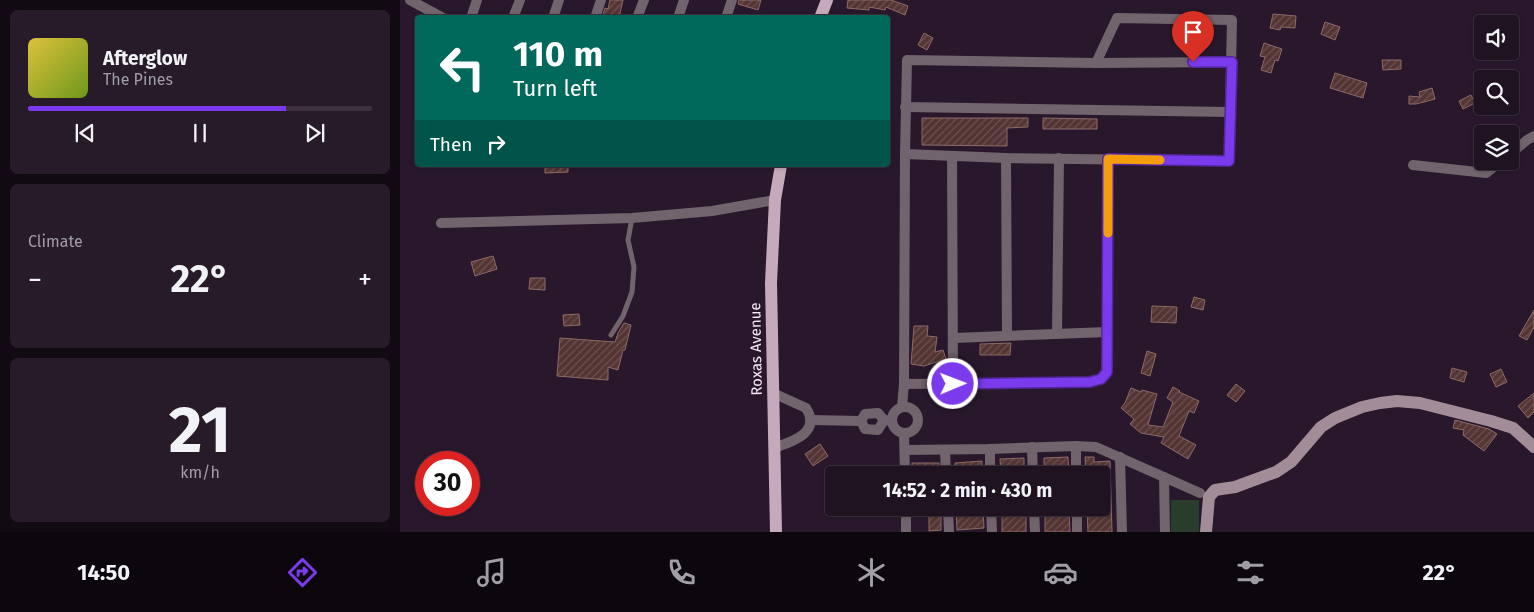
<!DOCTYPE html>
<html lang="en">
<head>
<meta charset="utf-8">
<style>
  :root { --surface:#1f1221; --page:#271b2a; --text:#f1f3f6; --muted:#a19ea5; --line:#3c323f; --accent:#7c3aed }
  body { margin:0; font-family:"Fira Sans",sans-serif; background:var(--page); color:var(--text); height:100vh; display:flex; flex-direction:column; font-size:19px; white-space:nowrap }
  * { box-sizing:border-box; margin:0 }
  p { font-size:16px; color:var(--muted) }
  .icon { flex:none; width:28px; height:28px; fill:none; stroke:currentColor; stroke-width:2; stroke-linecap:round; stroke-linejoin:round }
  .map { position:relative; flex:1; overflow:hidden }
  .drawer { display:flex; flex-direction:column; gap:10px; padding:10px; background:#110a12; width:400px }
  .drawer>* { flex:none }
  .banner { position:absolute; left:15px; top:15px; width:475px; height:152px; border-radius:5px; box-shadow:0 1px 4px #0004,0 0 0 1px var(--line); background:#00695c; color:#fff; overflow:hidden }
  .tools { position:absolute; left:1074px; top:15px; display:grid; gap:10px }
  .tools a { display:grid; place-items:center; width:45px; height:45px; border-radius:5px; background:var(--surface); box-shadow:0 1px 4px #0004,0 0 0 1px var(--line); font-size:25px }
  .speed { position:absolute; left:15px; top:451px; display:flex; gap:10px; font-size:25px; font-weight:700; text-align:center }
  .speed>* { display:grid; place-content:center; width:65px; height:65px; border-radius:50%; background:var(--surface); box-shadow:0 1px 4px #0004,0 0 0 1px var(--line); line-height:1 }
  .speed .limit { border:8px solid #d22; background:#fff; color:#111 }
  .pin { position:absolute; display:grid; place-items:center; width:42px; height:42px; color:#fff; margin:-51px -21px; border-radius:50% 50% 50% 0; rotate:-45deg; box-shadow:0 0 5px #0007 }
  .pin .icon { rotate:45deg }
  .me { position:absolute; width:55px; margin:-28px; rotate:89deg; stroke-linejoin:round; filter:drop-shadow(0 0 4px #0008) }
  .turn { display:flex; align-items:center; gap:18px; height:105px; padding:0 15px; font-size:22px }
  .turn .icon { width:65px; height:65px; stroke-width:2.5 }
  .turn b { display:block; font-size:35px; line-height:42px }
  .then { display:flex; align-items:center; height:48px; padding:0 15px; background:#0003; gap:10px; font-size:19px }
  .big { font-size:38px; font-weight:700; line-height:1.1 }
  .drawer .widget { flex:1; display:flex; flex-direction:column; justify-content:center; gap:8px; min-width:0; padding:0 18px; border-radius:8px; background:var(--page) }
  .drawer .dial { align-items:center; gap:0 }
  .dial b { font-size:65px; line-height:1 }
  .song { display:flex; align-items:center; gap:15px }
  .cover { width:60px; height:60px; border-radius:8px; background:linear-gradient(135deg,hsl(50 70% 55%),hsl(80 70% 35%)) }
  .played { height:5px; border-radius:2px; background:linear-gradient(90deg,var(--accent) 75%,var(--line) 75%) }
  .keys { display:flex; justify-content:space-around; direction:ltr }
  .heat { display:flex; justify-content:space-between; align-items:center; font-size:28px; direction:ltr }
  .trip { position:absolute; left:425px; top:466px; width:285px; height:50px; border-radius:5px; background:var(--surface); box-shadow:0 1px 4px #0004,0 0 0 1px var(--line); font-weight:700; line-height:50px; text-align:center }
  .dock { display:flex; height:80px; justify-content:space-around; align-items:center; background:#0c070d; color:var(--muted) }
  .dock .icon { width:35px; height:35px }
  .dock .on { color:var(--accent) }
  .dock b { font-size:22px; color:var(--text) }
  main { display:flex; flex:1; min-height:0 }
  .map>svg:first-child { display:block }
  .garden { fill:#293d2c }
  .building { fill:url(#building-hatch); stroke:#8d6a67 }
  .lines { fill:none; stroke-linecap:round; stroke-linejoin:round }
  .lane { stroke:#71646c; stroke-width:5 }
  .street { stroke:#71646c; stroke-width:10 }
  .secondary { stroke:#a18c98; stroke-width:12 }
  .primary { stroke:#c5aabb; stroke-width:12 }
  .route-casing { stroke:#51269a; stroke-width:12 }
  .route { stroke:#7c3aed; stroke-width:9 }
  .slow { stroke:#f59e0b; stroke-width:9 }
  .labels { text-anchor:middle; stroke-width:5; stroke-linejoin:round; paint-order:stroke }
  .street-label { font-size:15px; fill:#f6eaf8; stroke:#29182c }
</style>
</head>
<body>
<main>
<section class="drawer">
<div class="widget">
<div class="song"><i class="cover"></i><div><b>Afterglow</b><p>The Pines</p></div></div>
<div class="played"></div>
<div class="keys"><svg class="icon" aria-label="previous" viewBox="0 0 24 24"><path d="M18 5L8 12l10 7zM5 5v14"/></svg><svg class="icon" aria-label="pause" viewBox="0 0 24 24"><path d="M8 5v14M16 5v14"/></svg><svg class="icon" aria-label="next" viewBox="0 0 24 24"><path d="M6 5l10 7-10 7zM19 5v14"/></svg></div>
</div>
<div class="widget"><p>Climate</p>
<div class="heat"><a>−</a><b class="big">22°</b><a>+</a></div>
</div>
<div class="widget dial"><b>21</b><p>km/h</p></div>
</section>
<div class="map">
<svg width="1134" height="532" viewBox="0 0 1134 532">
  <defs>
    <pattern id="building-hatch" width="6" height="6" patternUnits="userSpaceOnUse" patternTransform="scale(1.25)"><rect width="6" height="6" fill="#543533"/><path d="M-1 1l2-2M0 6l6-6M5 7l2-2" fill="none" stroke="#6d5251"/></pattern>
  </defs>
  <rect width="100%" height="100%" fill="#29182c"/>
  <rect class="garden" x="771" y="500" width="28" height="32"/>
  <g class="building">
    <path d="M210,0H223L219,18H202L205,8L208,9Z"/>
    <path d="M339,0H361L358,10L338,4Z"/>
    <path d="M448,0H491L508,6L505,15L486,7L485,10L469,7V10L447,8Z"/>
    <path d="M873,14L896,16L895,28L881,27L880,30L870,28Z"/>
    <path d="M925,22L940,27L935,40L921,34Z"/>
    <path d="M524,33L533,38L527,50L518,45Z"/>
    <path d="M864,43L882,49L878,61L875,60L871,73L861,70L865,57L860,56Z"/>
    <path d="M982,60H1001V69L983,70Z"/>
    <path d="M935,73L967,83L963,98L930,88Z"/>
    <path d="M1032,88L1035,99L1016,104H1009V96L1020,97L1019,92Z"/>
    <path d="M1071,95L1075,103L1063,109L1059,101Z"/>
    <path d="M522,118H628V127L607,128V146L522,145Z"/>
    <path d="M643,118L697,119V129H643Z"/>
    <path d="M145,165H168V172L145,173Z"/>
    <path d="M93,256L97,269L75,276L71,262Z"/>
    <path d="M130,278H145V290L129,289Z"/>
    <path d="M794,297L805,300L803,310L791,307Z"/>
    <path d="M752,306L777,307L776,323L751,322Z"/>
    <path d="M1134,310V327L1127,340L1119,336Z"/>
    <path d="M179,314L180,325L164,326L163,315Z"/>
    <path d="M224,323L231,325L225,350H223L218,370L208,367V380L157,376L160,338L215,342L218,333Z"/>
    <path d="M514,326H528L527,336L537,337L535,352L543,350L546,359L524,366L511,364Z"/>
    <path d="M611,343L610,355H580V344Z"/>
    <path d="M747,351L756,354L750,376L741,373Z"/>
    <path d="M1052,368L1067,372L1064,382L1050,378Z"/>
    <path d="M1101,369L1107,382L1096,387L1090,374Z"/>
    <path d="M836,384L845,391L836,402L827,395Z"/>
    <path d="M773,387L780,391L779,392L799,401L794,413L789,411L779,436L796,445L788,459L761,443L764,437L741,433L730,424L734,419L721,408L725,403L731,388L741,392L742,390L757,394L748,425L763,427L773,402L767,398Z"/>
    <path d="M1134,393V412L1128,418L1118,406Z"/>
    <path d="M1055,420L1089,429L1097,434L1084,451L1063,435L1064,430L1053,428Z"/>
    <path d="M420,444L428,456L413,466L405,454Z"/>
    <path d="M668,457L669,475H644V458Z"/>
    <path d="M685,457H694V462L710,461L712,532H688L687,508H702L701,475H686Z"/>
    <path d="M624,458V475H601L600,459Z"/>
    <path d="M582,461V475H555V463Z"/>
    <rect x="512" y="463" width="27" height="12"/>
    <rect x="602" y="508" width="24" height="24"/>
    <path d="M645,508H669L670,532H645Z"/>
    <path d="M583,509L584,528L557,530L556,510Z"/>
    <path d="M541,510V530L529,531V511Z"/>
  </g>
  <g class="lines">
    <path class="lane" d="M211,335L223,316L232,292L234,267L228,240L232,218"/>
    <g class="street">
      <path d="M10,0L43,18"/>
      <path d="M71,18L77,0"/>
      <path d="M113,18L120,0"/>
      <path d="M153,18L159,0"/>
      <path d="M195,18L201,0"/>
      <path d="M237,18L244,0"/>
      <path d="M278,18L284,0"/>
      <path d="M326,18L332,0"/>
      <path d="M505,107L830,112"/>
      <path d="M505,154L606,158L829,161L832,20L717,18L696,63"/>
      <path d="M1110,154L1127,140L1134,136"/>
      <path d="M552,156L553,384"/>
      <path d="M606,158L607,335"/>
      <path d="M1013,165L1086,173L1101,161"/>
      <path d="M41,223L232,218L312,211L375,200"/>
      <path d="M657,333L659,158"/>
      <path d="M554,338L707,332"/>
      <path d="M504,384L690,382L701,379L707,372L708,159"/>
      <path d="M373,393L406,408C422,433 391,442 374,448"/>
      <circle cx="505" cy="420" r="13"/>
      <path d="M502,407L504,384L505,154L507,60L696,63L832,62"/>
      <path d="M410,420L461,421"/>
      <path d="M461,421L465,414L478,413L484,420L492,421"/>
      <path d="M461,421L465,429L478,430L484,420"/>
      <path d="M504,433L505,475"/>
      <path d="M676,446V475"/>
      <path d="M632,447L633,475"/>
      <path d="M590,449V475"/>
      <path d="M505,450L590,449L676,446L696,447L800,493"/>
      <path d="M545,450L546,475"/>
      <path d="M720,457L722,532"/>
      <path d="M764,477L765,532"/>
      <path d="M506,508V532"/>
      <path d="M548,508L549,532"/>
      <path d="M591,508L592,532"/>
      <path d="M634,508L635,532"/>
      <path d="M677,508V532"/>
    </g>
    <path class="secondary" d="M806,532L809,497L815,490L835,487L876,472L891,462L921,427L935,418L962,407L980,403L997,401L1020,403L1091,421L1113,428L1134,447"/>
    <g class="primary">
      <path d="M420,18L427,0"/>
      <path d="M376,532L371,283L375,200L381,165"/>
    </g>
  </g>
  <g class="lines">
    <g class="route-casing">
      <path id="route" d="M553,384L690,382L701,379L707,372L708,159L829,161L832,62H793"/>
    </g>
    <use href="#route" class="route"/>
    <path class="slow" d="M708,233V159L760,160"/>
  </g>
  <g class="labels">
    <g class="street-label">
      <text transform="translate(356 349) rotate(-91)" y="5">Roxas Avenue</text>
    </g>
  </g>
</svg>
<div class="tools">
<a><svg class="icon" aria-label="sound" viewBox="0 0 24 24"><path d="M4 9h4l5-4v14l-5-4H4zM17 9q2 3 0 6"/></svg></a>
<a><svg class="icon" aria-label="search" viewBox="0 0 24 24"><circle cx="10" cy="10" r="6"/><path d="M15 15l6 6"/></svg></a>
<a><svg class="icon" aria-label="layers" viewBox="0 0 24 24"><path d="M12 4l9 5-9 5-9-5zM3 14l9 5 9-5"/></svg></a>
</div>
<div class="speed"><div class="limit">30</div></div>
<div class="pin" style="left:793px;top:62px;background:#d93025"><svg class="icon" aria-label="arrive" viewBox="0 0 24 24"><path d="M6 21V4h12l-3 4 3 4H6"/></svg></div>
<svg class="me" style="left:553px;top:384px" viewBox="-20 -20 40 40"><circle r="17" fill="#7c3aed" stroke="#fff" stroke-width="3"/><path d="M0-11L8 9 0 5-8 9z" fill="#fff"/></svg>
<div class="trip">14:52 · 2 min · 430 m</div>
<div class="banner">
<div class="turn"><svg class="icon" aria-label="left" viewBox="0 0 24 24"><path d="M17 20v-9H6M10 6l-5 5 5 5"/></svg><div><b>110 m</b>Turn left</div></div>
<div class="then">Then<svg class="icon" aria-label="right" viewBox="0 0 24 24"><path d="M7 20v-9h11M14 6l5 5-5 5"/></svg></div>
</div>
</div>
</main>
<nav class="dock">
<b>14:50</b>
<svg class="icon on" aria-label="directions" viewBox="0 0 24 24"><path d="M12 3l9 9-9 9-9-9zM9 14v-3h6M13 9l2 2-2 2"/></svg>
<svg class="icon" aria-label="music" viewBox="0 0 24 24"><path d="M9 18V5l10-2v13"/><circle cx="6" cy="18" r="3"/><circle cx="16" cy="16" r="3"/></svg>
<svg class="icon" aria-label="phone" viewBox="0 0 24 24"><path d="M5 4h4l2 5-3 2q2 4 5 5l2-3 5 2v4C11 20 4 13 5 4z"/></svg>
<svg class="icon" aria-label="climate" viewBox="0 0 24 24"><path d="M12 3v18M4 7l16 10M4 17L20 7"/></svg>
<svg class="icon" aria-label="car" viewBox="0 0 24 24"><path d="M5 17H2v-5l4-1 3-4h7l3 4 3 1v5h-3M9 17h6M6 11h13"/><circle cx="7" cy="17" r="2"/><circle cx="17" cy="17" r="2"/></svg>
<svg class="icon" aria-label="filters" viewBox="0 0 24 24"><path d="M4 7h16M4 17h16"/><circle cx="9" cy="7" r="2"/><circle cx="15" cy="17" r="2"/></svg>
<b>22°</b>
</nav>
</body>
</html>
